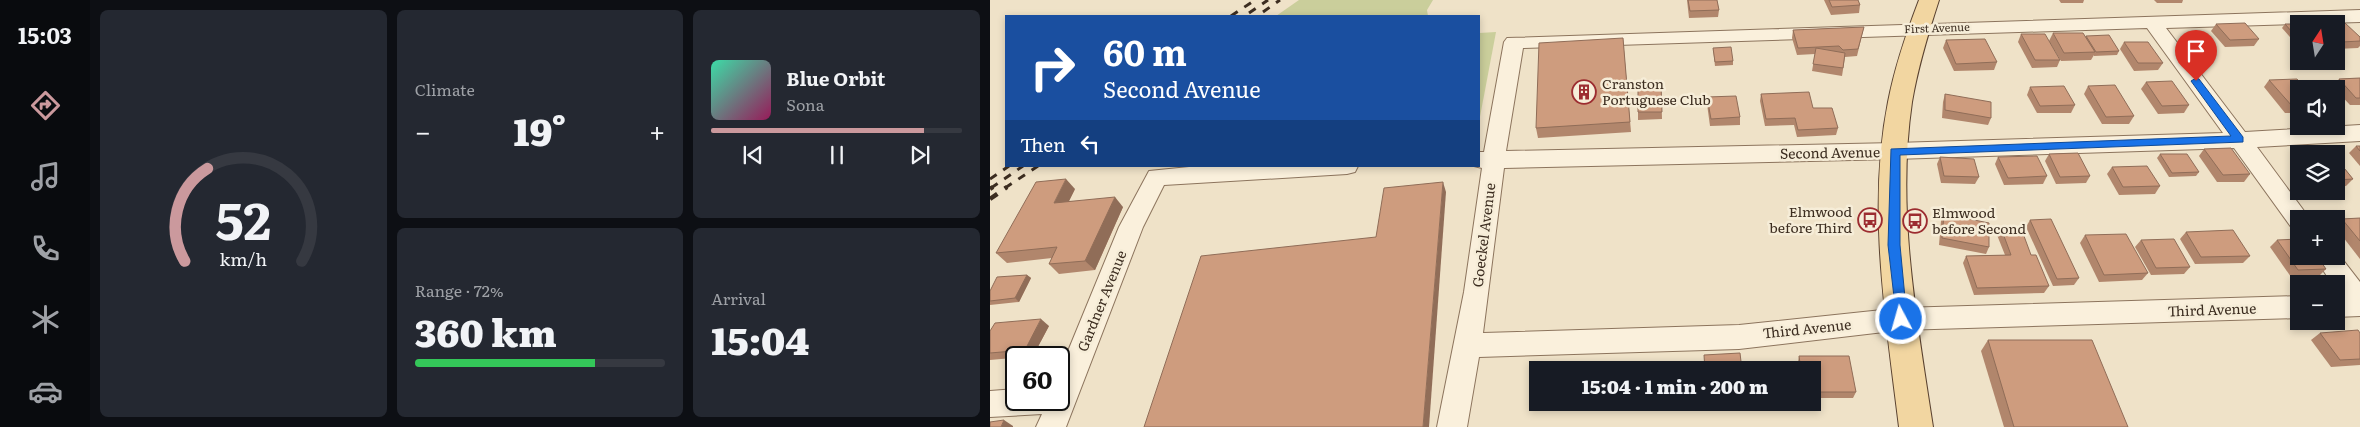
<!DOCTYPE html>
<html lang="en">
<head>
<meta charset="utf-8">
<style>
  :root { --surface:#171b24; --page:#242831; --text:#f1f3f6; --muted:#9ea1a6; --line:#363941; --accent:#cb999d }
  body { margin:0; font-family:Literata,serif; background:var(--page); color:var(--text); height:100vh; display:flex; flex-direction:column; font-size:19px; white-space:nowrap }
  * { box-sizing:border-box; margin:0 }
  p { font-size:16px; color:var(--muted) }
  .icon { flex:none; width:28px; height:28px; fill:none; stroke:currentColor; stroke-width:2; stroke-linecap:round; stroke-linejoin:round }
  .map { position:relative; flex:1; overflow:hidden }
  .side { display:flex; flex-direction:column; gap:10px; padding:10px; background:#0d0f14; width:900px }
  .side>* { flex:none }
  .hud { position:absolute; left:15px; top:15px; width:475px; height:152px; border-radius:0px; box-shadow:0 2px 8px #0003; background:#1a4fa0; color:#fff; overflow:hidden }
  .needle { width:32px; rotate:12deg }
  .fabs { position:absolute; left:1300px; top:15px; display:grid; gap:10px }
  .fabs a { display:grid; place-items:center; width:55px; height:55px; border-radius:0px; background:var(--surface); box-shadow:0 2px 8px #0003; font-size:25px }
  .speed { position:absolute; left:15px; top:346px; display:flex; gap:10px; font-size:25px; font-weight:700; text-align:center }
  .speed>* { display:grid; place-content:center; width:65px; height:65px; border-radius:50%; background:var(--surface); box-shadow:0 2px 8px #0003; line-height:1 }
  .speed .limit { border:2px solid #111; border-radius:8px; background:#fff; color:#111 }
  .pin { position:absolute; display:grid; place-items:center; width:42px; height:42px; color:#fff; margin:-51px -21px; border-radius:50% 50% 50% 0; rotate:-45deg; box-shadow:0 0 5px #0007 }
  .pin .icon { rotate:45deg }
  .me { position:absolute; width:55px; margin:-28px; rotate:354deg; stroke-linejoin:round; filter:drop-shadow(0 0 4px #0008) }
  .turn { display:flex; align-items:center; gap:18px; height:105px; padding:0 15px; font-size:22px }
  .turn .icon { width:65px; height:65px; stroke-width:2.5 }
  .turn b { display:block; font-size:35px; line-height:42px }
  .then { display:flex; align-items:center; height:48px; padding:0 15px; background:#0003; gap:10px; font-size:19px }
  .big { font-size:38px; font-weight:800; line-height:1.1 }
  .side .widget { flex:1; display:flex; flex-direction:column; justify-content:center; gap:8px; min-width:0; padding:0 18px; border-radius:8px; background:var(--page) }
  .side .dial { align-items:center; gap:0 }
  .dial svg { height:130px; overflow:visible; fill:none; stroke:var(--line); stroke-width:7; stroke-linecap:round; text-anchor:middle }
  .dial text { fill:var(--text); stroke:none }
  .song { display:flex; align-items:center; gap:15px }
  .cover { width:60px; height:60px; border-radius:8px; background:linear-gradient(135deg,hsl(160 70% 55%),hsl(330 70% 35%)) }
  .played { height:5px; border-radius:2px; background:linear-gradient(90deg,var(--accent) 85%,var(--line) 85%) }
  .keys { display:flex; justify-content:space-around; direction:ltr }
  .heat { display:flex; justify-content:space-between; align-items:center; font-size:28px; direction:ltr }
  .charge { height:8px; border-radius:4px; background:linear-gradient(90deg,#34c759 72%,var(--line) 0) }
  .side .tiles { flex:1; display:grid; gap:10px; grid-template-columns:repeat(3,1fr) }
  .widget:first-child { grid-row:span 2 }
  .trip { position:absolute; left:539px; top:361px; width:292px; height:50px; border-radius:0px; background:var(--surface); box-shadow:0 2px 8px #0003; font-weight:800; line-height:50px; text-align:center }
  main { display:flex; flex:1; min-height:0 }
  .menu { display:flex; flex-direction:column; width:90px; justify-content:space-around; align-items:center; background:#090b0e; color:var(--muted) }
  .menu .icon { width:35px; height:35px }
  .menu .on { color:var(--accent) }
  .menu b { font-size:22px; color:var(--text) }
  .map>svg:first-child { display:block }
  .green { fill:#cace9b }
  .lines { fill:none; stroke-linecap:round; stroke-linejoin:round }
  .minor-casing { stroke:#8c745d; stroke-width:2 }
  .primary-casing { stroke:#5a4230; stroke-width:2 }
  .minor { fill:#faf0dc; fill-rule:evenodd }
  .primary { fill:#f2d6a1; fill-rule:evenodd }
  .rail-far1 { stroke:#3c2d20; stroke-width:3; stroke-dasharray:8 8; stroke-linecap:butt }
  .rail { stroke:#3c2d20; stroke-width:4.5; stroke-dasharray:9 9; stroke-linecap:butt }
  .wall { fill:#b1866c }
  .shaded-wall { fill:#906d58 }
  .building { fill:#ce9c7e; stroke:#906d58 }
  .route { fill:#1a73e8; stroke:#114b97 }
  .labels { text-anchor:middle; stroke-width:5; stroke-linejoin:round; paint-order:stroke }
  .far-street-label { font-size:11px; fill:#3c2d20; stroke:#f6edd8 }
  .poi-label { font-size:14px; fill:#3c2d20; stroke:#f6edd8; text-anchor:start }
  .street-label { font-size:14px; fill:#3c2d20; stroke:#f6edd8 }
</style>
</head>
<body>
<main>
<nav class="menu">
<b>15:03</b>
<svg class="icon on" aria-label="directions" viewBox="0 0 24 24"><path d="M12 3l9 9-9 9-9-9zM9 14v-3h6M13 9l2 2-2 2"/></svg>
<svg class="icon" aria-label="music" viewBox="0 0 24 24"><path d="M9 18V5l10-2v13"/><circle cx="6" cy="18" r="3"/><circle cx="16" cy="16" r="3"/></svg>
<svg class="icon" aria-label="phone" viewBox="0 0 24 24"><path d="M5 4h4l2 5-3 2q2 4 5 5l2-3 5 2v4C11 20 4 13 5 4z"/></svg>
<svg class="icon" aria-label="climate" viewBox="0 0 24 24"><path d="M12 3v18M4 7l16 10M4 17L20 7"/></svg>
<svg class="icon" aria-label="car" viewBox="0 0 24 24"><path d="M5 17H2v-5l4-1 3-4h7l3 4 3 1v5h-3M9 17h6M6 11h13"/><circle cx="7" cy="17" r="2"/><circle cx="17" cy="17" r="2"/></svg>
</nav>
<section class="side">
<div class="tiles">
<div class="widget dial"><svg viewBox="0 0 100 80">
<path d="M14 69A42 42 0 1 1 86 69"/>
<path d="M14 69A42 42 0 0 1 28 12" stroke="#cb999d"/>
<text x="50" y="56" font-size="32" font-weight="700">52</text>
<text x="50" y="72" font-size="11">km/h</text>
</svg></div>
<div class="widget"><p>Climate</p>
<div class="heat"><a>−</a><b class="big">19°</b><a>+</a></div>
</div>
<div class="widget">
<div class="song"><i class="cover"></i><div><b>Blue Orbit</b><p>Sona</p></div></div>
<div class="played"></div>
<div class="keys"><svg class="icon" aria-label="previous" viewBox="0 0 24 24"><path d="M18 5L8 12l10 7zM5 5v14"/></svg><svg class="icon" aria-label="pause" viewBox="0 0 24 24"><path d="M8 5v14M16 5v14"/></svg><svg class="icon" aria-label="next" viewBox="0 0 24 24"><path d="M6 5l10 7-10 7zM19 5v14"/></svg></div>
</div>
<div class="widget"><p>Range · 72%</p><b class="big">360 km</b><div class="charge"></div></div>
<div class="widget"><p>Arrival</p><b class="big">15:04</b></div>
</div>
</section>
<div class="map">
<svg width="1370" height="427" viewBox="0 0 1370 427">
  <rect width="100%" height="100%" fill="#efe2c8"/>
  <g class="green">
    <path d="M309,0H443L437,10L438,16H286Z"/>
    <path d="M506,32L489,122V33Z"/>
  </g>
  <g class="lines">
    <g class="minor-casing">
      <g id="minor">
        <path d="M1370,10V22L1176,28L1255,132L1370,125V141L1267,147L1320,219H1309V229L1301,227L1244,148L905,159L514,168L493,333L749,325L911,308L1309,296V318L911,330L749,349L489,357L477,427H447L474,292L492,168L484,166H489V152H494L514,42L517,38ZM1157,28L1233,133L905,143L516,151L533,48Z"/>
        <path d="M209,166H368L365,172L357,174L174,185L153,227L76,427H46L52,414L0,417V391L26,389V400H69V373L129,227L159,171Z"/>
        <path d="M1346,251L1370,282V316L1346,317V295H1350L1346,290V284H1342L1324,256H1346Z"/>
      </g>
    </g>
    <g class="primary-casing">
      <path id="primary" d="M929,0H949C938,34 928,67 922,102C906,210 927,321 943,427H909C896,321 877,208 898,102C905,66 916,34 929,0Z"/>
    </g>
    <use href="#minor" class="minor"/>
    <use href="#primary" class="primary"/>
    <g class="rail-far1">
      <path d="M273,12L290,0"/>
      <path d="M259,13L278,0"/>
      <path d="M241,16L265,0"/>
      <path d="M0,179L19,166"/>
      <path d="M1,188L33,166"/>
      <path d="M15,188L48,166"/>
    </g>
    <g class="rail">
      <path d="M0,189L3,187"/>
      <path d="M0,199L17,187"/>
    </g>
  </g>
  <g class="wall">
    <path d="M697,0H727L729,10L728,17L699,18Z"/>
    <path d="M834,0H868L870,5L869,13L841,15Z"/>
    <path d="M1069,0H1094L1093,3H1071Z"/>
    <path d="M1164,0H1193L1192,3H1167Z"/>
    <path d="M1226,24L1269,39L1264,46L1235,47L1221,31Z"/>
    <path d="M1295,24H1309V44H1306L1292,28Z"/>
    <path d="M1346,24L1370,37V46L1368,48L1346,49Z"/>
    <path d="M874,27L867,56L855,57L852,76L822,71L825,54L807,55L802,38L803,30Z"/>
    <path d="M1063,33L1095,37L1096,36L1129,51L1127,55L1104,56V55L1101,60L1071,61L1059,41Z"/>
    <path d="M1031,34L1070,60L1067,67L1042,68L1028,42Z"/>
    <path d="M633,38L641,132L548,138L546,128Z"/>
    <path d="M956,40L1007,62L1004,70L964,71L953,48Z"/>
    <path d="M1134,42L1173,63L1168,70L1144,71L1130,49Z"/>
    <path d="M723,48L743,61V65L725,66Z"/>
    <path d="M1370,78V105H1360L1346,90V89H1345L1343,86L1349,79Z"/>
    <path d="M1279,80L1309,89V113H1295L1274,87Z"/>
    <path d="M1156,82L1199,105L1194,113L1168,114L1151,89Z"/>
    <path d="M671,85L672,119L648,120V112Z"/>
    <path d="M1098,86L1144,116L1139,124H1112L1094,94Z"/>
    <path d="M1040,87L1085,105L1081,113H1047L1037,95Z"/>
    <path d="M771,94L823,108L848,128L846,135L807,137L804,125L775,126L770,101Z"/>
    <path d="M955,94L1001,118L998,125L952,118L953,102Z"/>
    <path d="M717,97L750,117V125L720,126L717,104Z"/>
    <path d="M1366,146H1370V166L1359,153Z"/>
    <path d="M1214,149L1260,174L1254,182H1227L1209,156Z"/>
    <path d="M1059,154L1100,176L1096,183L1066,184L1055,161Z"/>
    <path d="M1170,154L1209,172L1206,176L1179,177L1167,158Z"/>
    <path d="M1309,155V170L1303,162Z"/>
    <path d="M950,157L989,177L985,184L951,183L947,164Z"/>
    <path d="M1008,157L1057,176L1053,184L1014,185L1005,164Z"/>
    <path d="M1346,158L1363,179L1356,186L1346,187Z"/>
    <path d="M1122,167L1170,186L1165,194L1129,195L1117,174Z"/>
    <path d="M85,189L79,201L133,207L105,270L69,274L59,264L62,258L17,263L6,253Z"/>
    <path d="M954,214L999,247L996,254L949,245L951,221Z"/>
    <path d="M1370,218V259L1346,228V225L1352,219Z"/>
    <path d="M1040,220L1089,278L1084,285L1063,286L1036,227Z"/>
    <path d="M1011,228L1041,255L1059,286L1054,293L984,295L973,263L976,256L1015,255L1007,235Z"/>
    <path d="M1196,232L1260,256L1253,263L1205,264L1190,239Z"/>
    <path d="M1095,235L1158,273L1152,280L1109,282L1090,243Z"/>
    <path d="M1151,240L1200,267L1194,274L1161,275L1145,247Z"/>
    <path d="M1287,240L1336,269L1329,276L1301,277L1280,247Z"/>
    <path d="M37,275L41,278L29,302L0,305V291Z"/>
    <path d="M59,326L43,356L0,360V331Z"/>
    <path d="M1330,333H1370V365L1341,367L1321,340Z"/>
    <path d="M998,340L1138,427H1014L991,351Z"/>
    <path d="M809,356L866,392L863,398H822V370H809L808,362Z"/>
  </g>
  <g class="shaded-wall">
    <path d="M76,179L85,189L73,213L64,203Z"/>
    <path d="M453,182L456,192L439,427H433Z"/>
    <path d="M125,197L133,207L105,270L95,261Z"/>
    <path d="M37,275L41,278L29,302L25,298Z"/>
    <path d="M51,319L59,326L43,356L35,350Z"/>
    <path d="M14,420L23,426V427H11Z"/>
  </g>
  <g class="building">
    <path d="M698,0H727L729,10L700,11Z"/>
    <path d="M839,0H868L870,5L842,7Z"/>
    <path d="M1255,23L1269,39L1240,40L1226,24Z"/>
    <path d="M1334,23H1355L1370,37V41L1352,42L1346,36V24Z"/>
    <path d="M1295,24H1309V40Z"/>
    <path d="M874,27L868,49L853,50L849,46L808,48L803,30Z"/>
    <path d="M1063,33H1093L1105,52L1074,53Z"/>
    <path d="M1031,34H1055L1070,60H1045Z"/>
    <path d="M1119,35L1129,51L1106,52L1096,36Z"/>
    <path d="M633,38L640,122L546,128L549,43Z"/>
    <path d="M995,39L1007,62L966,64L956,40Z"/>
    <path d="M1134,42H1158L1173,63H1148Z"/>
    <path d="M741,47L743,61L725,62L723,48Z"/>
    <path d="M826,48L855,53L853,68L823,64Z"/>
    <path d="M1370,78V98H1366L1349,79Z"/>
    <path d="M1307,79L1316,89H1309V106H1302L1279,80Z"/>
    <path d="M1182,81L1199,105L1172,106L1156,82Z"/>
    <path d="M671,85L672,112H648V86Z"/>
    <path d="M1125,85L1144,116L1116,117L1098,86Z"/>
    <path d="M1074,86L1085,105L1050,106L1040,87Z"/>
    <path d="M819,92L823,108H842L848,128L808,130L805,118L776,119L771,94Z"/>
    <path d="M955,94L1001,102V118L955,110Z"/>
    <path d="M746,96L750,117L721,119L717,97Z"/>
    <path d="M1366,146H1370V151Z"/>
    <path d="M1241,148L1260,174L1233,175L1214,149Z"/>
    <path d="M1088,153L1100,176L1070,177L1059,154Z"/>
    <path d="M1170,154H1197L1209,172L1182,173Z"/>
    <path d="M1047,156L1057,176L1018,178L1008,157Z"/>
    <path d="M950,157L984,159L989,177L954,176Z"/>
    <path d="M1346,158L1363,179L1346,180Z"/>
    <path d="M1157,166L1170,186L1133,187L1122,167Z"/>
    <path d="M76,179L64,203L125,197L95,261L59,264L67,247L6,253L46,182Z"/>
    <path d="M453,182L433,427H154L211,256L386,237L394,188Z"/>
    <path d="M954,214L999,223V247L952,238Z"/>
    <path d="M1370,218V241L1352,219Z"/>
    <path d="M1061,219L1089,278L1067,279L1040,220Z"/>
    <path d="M1011,228H1031L1041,255H1046L1059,286L987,288L976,256L1021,255Z"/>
    <path d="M1243,230L1260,256L1211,257L1196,232Z"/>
    <path d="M1136,234L1158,273L1114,275L1095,235Z"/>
    <path d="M1184,239L1200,267L1166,268L1151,240Z"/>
    <path d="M1309,239V256H1327L1336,269L1308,270L1287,240Z"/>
    <path d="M37,275L25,298L0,301V291L7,277Z"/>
    <path d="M51,319L35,350L0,353V331L5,323Z"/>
    <path d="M1368,330L1370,333V359L1350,360L1330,333Z"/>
    <path d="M998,340H1102L1138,427H1024Z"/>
    <path d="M750,353L752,370H715L714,355Z"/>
    <path d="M809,356H859L866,392H822V370H811Z"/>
    <path d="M14,420L11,427H0V422Z"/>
  </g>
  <path class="route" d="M1206,78L1209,79L1253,137V142L910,155V245L917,319L911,324L907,323L898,245L901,149L1241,136L1201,81Z"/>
  <defs>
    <g id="building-ring" transform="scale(1.25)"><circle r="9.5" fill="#f6edd8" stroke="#9c2c30" stroke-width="1.5"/><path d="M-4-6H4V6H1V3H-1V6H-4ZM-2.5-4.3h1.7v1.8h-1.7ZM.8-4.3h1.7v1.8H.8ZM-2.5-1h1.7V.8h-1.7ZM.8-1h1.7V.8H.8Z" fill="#9c2c30"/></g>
    <g id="bus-ring" transform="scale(1.25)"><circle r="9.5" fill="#f6edd8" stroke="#9c2c30" stroke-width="1.5"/><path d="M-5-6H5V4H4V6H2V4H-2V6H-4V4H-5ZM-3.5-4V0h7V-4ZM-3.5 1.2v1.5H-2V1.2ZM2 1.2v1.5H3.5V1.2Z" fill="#9c2c30"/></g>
  </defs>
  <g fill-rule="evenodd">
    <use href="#building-ring" x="594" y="92"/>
    <use href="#bus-ring" x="880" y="220"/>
    <use href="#bus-ring" x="925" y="221"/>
  </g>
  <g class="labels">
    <g class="far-street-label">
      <text transform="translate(947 28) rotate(-2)" y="4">First Avenue</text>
    </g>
    <g class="poi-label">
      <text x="612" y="89">Cranston<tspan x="612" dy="16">Portuguese Club</tspan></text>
      <text x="862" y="217" text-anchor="end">Elmwood<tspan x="862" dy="16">before Third</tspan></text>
      <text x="942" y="218">Elmwood<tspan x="942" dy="16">before Second</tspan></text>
    </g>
    <g class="street-label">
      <text transform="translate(840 153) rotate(-1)" y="5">Second Avenue</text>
      <text transform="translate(494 235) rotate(-83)" y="5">Goeckel Avenue</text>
      <text transform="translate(112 301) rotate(-68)" y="5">Gardner Avenue</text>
      <text transform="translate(1222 310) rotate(-2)" y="5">Third Avenue</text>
      <text transform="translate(817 329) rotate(-6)" y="5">Third Avenue</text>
    </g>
  </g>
</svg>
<div class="fabs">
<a><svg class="needle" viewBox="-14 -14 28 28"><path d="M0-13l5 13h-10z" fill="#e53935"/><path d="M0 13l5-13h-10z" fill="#9ea1a6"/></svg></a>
<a><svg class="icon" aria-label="sound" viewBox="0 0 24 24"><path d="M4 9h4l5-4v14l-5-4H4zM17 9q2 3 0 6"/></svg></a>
<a><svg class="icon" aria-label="layers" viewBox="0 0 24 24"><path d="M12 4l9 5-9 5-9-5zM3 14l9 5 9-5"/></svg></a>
<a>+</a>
<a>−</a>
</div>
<div class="speed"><div class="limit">60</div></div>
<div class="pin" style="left:1206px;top:81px;background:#d93025"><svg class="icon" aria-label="arrive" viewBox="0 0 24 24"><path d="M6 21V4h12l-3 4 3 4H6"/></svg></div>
<svg class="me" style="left:911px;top:319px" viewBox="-20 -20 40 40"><circle r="17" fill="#1a73e8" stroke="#fff" stroke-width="3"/><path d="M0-11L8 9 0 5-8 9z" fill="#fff"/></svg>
<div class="trip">15:04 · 1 min · 200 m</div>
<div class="hud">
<div class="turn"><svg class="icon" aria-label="right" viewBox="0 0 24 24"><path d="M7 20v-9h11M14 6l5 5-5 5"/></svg><div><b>60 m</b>Second Avenue</div></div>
<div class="then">Then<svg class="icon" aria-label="left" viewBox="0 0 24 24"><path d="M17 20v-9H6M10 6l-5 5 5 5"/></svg></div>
</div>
</div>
</main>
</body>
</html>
